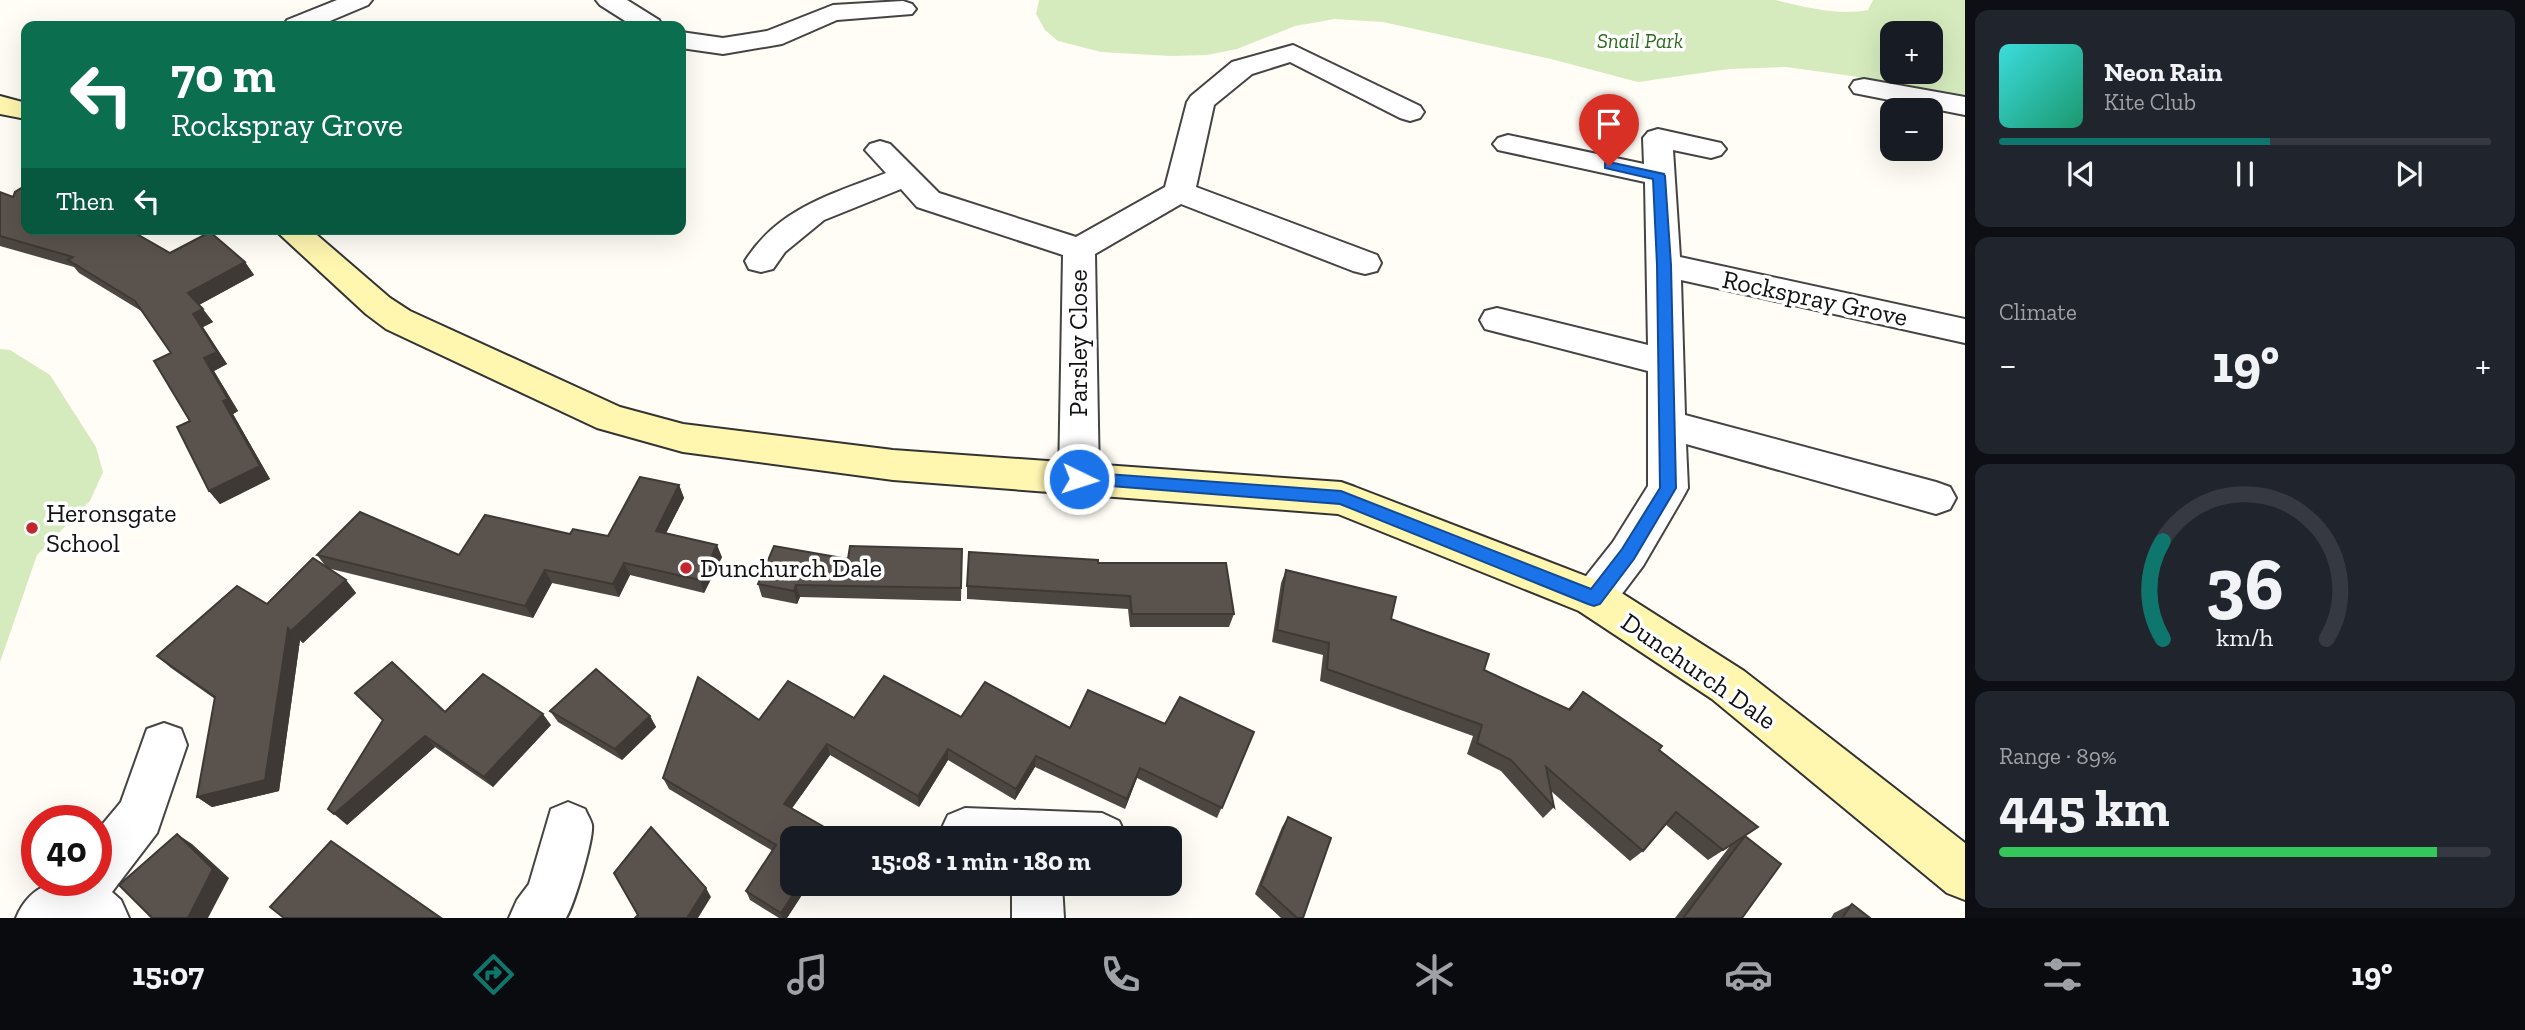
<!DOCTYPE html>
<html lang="en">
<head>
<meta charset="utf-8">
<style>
  :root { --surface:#171b24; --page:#20242c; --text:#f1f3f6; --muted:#9ea1a6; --line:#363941; --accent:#0f766e }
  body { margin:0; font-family:"Zilla Slab",serif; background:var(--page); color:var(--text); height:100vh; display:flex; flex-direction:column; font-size:26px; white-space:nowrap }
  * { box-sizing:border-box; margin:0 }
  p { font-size:23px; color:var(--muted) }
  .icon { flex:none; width:38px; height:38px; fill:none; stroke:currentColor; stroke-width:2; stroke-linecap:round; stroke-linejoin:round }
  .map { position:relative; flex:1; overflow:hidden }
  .side { display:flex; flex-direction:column; gap:10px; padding:10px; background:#0d0f14; width:560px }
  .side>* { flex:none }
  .top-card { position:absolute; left:21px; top:21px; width:665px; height:214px; border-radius:14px; box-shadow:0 7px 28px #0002; background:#0b6e4f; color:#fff; overflow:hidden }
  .controls { position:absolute; left:1880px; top:21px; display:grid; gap:14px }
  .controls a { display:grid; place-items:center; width:63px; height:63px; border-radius:14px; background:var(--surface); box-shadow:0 7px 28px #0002; font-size:35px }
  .speed { position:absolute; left:21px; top:805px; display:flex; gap:14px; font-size:35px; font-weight:700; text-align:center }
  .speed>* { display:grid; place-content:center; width:91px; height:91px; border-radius:50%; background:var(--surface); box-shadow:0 7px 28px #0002; line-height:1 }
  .speed .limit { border:10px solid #d22; background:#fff; color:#111 }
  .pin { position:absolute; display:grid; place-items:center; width:60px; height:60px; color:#fff; margin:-72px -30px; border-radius:50% 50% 50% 0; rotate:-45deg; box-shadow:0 0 7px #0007 }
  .pin .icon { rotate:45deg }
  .me { position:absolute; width:77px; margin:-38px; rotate:94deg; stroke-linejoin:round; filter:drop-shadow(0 0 5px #0008) }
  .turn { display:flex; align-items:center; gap:24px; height:147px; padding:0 35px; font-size:32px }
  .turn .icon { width:91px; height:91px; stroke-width:2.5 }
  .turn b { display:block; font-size:49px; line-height:60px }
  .then { display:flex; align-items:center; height:66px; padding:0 35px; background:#0003; gap:14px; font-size:26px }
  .big { font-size:52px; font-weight:700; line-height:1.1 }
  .side .card { flex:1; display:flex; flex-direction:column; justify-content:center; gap:10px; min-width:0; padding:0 24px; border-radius:14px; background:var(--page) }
  .side .dial { align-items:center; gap:0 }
  .dial svg { height:182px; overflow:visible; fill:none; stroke:var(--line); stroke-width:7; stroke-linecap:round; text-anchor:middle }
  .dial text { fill:var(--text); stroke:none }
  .song { display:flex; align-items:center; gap:21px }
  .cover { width:84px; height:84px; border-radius:10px; background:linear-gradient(135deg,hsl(180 70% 55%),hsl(160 70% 35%)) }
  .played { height:7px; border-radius:4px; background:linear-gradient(90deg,var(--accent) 55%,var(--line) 55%) }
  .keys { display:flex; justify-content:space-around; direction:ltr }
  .heat { display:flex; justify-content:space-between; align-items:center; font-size:38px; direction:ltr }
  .charge { height:10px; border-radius:5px; background:linear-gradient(90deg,#34c759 89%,var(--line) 0) }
  .trip { position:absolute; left:780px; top:826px; width:402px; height:70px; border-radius:14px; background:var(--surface); box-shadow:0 7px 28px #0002; font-weight:700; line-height:70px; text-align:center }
  .tab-bar { display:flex; height:112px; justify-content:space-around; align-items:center; background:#090b0e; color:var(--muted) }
  .tab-bar .icon { width:49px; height:49px }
  .tab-bar .active { color:var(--accent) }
  .tab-bar b { font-size:32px; color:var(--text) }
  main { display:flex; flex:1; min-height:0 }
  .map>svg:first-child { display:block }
  .green { fill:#d5ebbd; fill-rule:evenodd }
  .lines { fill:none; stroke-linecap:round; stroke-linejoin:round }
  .street-casing { stroke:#444; stroke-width:4 }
  .secondary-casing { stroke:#333; stroke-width:4 }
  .street { fill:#fff; fill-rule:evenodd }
  .secondary { fill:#fff6b0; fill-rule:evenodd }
  .wall { fill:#4d4742 }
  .shaded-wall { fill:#3f3936 }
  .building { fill:#5a524d; stroke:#3f3936; stroke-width:2 }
  .route { fill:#1a73e8; stroke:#114b97; stroke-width:2 }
  .poi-dot { fill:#c4262e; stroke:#fff; stroke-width:2.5 }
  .labels { text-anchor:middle; stroke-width:7; stroke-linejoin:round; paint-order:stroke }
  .far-park-label { font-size:21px; font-style:italic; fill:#2f6b1f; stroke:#fff }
  .street-label { font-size:26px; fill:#111; stroke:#fff }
  .poi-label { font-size:26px; fill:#111; stroke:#fff; text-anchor:start }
</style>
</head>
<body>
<main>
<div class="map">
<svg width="1965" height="918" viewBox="0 0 1965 918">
  <rect width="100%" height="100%" fill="#fffdf5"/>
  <g class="green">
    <path d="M1039,0H1775C1806,7 1837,16 1868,10L1873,0H1965V100L1852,76L1786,67L1729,69L1638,82L1551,59L1383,22L1335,19L1295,26L1237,49L1207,55L1171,56L1101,52L1058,41L1045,30L1036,14ZM1892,33H1930V72H1892Z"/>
    <path d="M0,349L10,350L50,375L96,447L103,472L90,501L37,555L0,662Z"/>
  </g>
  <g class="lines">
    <g class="street-casing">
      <g id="street">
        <path d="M337,0H372L368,5L318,26H283L287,20Z"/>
        <path d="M596,0H627L659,20L663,26H633L600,5Z"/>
        <path d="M903,1L912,4L916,9L912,14L837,20L782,44L723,54L681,48V32L723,38L767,31L833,5Z"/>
        <path d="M1293,45L1420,106L1424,112L1420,118L1410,121L1400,118L1290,62L1252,74L1214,105L1196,187L1377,255L1381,263L1377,271L1365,274L1353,271L1181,204L1095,254L1099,479L1093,490L1079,494L1065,490L1059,479L1063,255L917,207L901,189L824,220L785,252L773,269L761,272L749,269L745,261C777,209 832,194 886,173L865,150L870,144L880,141L890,144L939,193L1076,237L1165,187L1187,102L1191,96L1232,62Z"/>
        <path d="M1864,79L1965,97V115L1854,93L1850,87L1854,81Z"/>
        <path d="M1658,129L1721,143L1726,149L1721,155L1711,158L1673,150L1680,257L1965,319V343L1681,280L1685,415L1936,482L1950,487L1956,498L1950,509L1936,514L1686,444L1688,488L1682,499L1643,566L1609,611L1594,616L1579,611L1573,598L1579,585L1613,542L1648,486V371L1485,329L1480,320L1485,311L1497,308L1648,345L1645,182L1498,150L1493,144L1498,138L1508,135L1644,164L1643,138L1648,132Z"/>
        <path d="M164,723L181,729L187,745L157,833L112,892L121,900L129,918H16C32,880 60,880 96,880V832L121,802L147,729Z"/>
        <path d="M568,802L585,809C587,814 591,820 592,825C594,838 574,906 566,918H509L517,900L529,884L551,809Z"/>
        <path d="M965,808L1102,813L1119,821L1127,838H943L940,832L948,815Z"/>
        <path d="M1012,884H1062L1064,918H1012Z"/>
      </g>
    </g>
    <g class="secondary-casing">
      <g id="secondary">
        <path d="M0,96L26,103V119L0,114Z"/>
        <path d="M274,229H310L390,298L410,311L620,407L683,424L893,450L1341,482L1355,487L1609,585L1744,671L1965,843V900L1947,893L1712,699L1579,611L1338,514L893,480L683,452L597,428L386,329L366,314Z"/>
      </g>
    </g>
    <use href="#street" class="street"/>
    <use href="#secondary" class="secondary"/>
  </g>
  <g class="wall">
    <path d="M0,192L170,253L245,262L254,275L199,305L213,322L203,327L227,364L214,371L238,411L233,414L270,479L220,504L209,491L171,353L143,312L79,273L74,267L0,246Z"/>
    <path d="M679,485L684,498L666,533L722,557L704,593L630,575L619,597L552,583L533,618L327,568L317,555H459L570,534L608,536Z"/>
    <path d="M962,549L961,601L800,597L797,604L762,597L758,584L848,559Z"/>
    <path d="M1098,563L1234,614L1229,627H1130L1128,609L967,599V586Z"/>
    <path d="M1286,570L1391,619L1484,670L1568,709L1583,692L1659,750L1745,836L1742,918H1675L1730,846L1708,860L1665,824L1643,851L1630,861L1551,791L1554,807L1543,818L1501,771L1467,754L1473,736L1320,681L1323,655L1272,642L1281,583Z"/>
    <path d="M346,580L356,593L303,643L300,640L279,791L212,807L197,797L215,699L171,668L157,656L267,604Z"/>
    <path d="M355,693L445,712L551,725L493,787L435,747L347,825L383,720Z"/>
    <path d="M550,711L650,716L656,727L622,760L558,722Z"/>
    <path d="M961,717L1070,728L1165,724L1254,732L1217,818L1137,778L1125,809L1035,767L1015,800L948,760L919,807L830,755L792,808L833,832L835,838H793V884H809L787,918H779L750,900L746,891L773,851L669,789L663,778L759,720Z"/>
    <path d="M1288,817L1303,918H1281L1255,894L1282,827Z"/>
    <path d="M1852,904L1870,918H1831L1834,913Z"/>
  </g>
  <g class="shaded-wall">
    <path d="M245,262L254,275L197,306L188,293Z"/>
    <path d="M203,309L213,322L203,327L227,364L214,371L238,411L233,414L270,479L220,504L209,491L223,401L204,358L193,314Z"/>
    <path d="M679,485L684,498L661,543L656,531Z"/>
    <path d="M717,545L722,557L704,593L700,580Z"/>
    <path d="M624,563L630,575L619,597L613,584Z"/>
    <path d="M545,570L552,583L533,618L525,606Z"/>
    <path d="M346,580L356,593L303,643L291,631Z"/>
    <path d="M796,585L800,597L797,604L794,591Z"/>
    <path d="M288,628L300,640L279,791L212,807L197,797Z"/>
    <path d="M543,714L551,725L493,787L484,777Z"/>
    <path d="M650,716L656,727L622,760L615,749Z"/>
    <path d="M425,736L435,747L347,825L334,814Z"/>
    <path d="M827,744L830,755L788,814L784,804Z"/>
    <path d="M948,749V760L919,807L918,796Z"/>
    <path d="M1036,756L1035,767L1015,800L1016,789Z"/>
    <path d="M1140,768L1137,778L1125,809L1127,799Z"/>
    <path d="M177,834L192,844L229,878L208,918H188Z"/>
    <path d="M800,884H809L787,918H783L781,913Z"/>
    <path d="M706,888L711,897L698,918H687Z"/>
  </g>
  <g class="building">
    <path d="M26,185V229H128L170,253L210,232L245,262L188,293L203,309L193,314L217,352L204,358L228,399L223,401L260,466L209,491L177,427L190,421L154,361L171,353L135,301L68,260L73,257L0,236V192L13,197L15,192Z"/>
    <path d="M640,477L679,485L656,531L717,545L700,580L624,563L613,584L545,570L525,606L317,555L360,512L459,555L485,515L570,534L573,529L608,536Z"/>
    <path d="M774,546L848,559L850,546L962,549L961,588L796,585L794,591L758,584Z"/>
    <path d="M969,552L1098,560V563H1226L1234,614H1132L1130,596L967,586Z"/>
    <path d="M313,558L346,580L291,631L288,628L265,780L197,797L215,697L157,656L237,586L267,604Z"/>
    <path d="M1286,570L1396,597L1391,619L1489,654L1484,670L1570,710L1583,692L1662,746L1659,750L1758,827L1723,850L1676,812L1643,851L1546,767L1554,807L1511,760L1477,743L1482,725L1327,669L1329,643L1277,630Z"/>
    <path d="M392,662L445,712L483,674L543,714L484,777L425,736L334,814L328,809L383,720L355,693Z"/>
    <path d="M596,669L650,716L615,749L550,711Z"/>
    <path d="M884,676L961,717L985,682L1070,728L1088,690L1165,724L1180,697L1254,732L1222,808L1140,768L1127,799L1036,756L1016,789L948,749L918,796L827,744L784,804L833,832L829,838H793V884H800L781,913L746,891L776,845L663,778L698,677L759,720L788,681L854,718Z"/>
    <path d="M1288,817L1331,838L1303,918H1297L1261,885Z"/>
    <path d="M651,827L706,888L687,918H635L638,915L614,873Z"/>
    <path d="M177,834L213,869L188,918H152L119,885Z"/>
    <path d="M1745,836L1781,864L1742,918H1685L1684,917Z"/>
    <path d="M331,841L441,918H284L270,907Z"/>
    <path d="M1852,904L1870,918H1842Z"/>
  </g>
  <path class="route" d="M1609,162L1664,174L1665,176L1671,265L1676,488L1634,559L1600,604L1594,606L1588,604L1340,504L1073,483L1071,479L1073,474L1079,472L1341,491L1591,589L1622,549L1660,488L1657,265L1653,179L1605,168V163Z"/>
  <g class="poi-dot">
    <circle cx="32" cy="528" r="7"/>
    <circle cx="686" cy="568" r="7"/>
  </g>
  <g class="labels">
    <g class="far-park-label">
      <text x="1640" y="48">Snail Park</text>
    </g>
    <g class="street-label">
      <text transform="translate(1815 298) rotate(12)" y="9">Rockspray Grove</text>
      <text transform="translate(1078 343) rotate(-90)" y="9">Parsley Close</text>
      <text transform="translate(1699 671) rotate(35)" y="9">Dunchurch Dale</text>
    </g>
    <g class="poi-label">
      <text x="46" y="522">Heronsgate<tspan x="46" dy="30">School</tspan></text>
      <text x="700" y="577">Dunchurch Dale</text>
    </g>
  </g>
</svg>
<div class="controls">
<a>+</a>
<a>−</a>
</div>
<div class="speed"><div class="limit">40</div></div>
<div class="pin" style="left:1609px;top:166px;background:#d93025"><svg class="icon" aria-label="arrive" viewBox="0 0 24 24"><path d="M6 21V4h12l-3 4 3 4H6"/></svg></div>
<svg class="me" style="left:1079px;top:479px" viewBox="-20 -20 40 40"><circle r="17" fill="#1a73e8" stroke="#fff" stroke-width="3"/><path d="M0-11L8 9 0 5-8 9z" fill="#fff"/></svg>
<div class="trip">15:08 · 1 min · 180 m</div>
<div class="top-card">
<div class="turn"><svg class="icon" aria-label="left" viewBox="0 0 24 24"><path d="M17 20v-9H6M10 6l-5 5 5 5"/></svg><div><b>70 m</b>Rockspray Grove</div></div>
<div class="then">Then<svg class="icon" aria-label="left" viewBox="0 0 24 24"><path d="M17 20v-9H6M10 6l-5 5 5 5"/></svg></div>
</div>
</div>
<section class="side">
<div class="card">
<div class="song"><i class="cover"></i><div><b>Neon Rain</b><p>Kite Club</p></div></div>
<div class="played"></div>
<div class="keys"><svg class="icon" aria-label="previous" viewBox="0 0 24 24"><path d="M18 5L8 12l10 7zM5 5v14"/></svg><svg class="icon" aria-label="pause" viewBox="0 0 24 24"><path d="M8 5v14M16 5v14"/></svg><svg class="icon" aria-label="next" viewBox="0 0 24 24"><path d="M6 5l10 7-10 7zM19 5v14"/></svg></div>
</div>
<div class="card"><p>Climate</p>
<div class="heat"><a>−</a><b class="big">19°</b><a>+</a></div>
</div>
<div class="card dial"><svg viewBox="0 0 100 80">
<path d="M14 69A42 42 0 1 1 86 69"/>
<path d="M14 69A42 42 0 0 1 14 26" stroke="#0f766e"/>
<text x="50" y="56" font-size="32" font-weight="700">36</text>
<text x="50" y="72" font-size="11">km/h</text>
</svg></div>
<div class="card"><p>Range · 89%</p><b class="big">445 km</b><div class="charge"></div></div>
</section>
</main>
<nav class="tab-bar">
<b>15:07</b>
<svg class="icon active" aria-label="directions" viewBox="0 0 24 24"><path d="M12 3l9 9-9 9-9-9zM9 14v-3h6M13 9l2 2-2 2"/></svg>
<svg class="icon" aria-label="music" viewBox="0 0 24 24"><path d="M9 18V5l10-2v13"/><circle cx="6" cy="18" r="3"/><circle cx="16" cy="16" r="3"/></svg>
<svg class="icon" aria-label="phone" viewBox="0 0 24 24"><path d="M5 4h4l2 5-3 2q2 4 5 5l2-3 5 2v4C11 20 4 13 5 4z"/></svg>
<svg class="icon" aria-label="climate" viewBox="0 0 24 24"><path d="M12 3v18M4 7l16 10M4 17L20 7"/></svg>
<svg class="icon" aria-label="car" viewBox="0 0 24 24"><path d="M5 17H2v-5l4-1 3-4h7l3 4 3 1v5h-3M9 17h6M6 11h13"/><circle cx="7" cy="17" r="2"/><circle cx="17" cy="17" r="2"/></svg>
<svg class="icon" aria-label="filters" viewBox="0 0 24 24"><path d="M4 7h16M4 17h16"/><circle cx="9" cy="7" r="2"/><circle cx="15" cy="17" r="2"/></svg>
<b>19°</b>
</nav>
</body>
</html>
